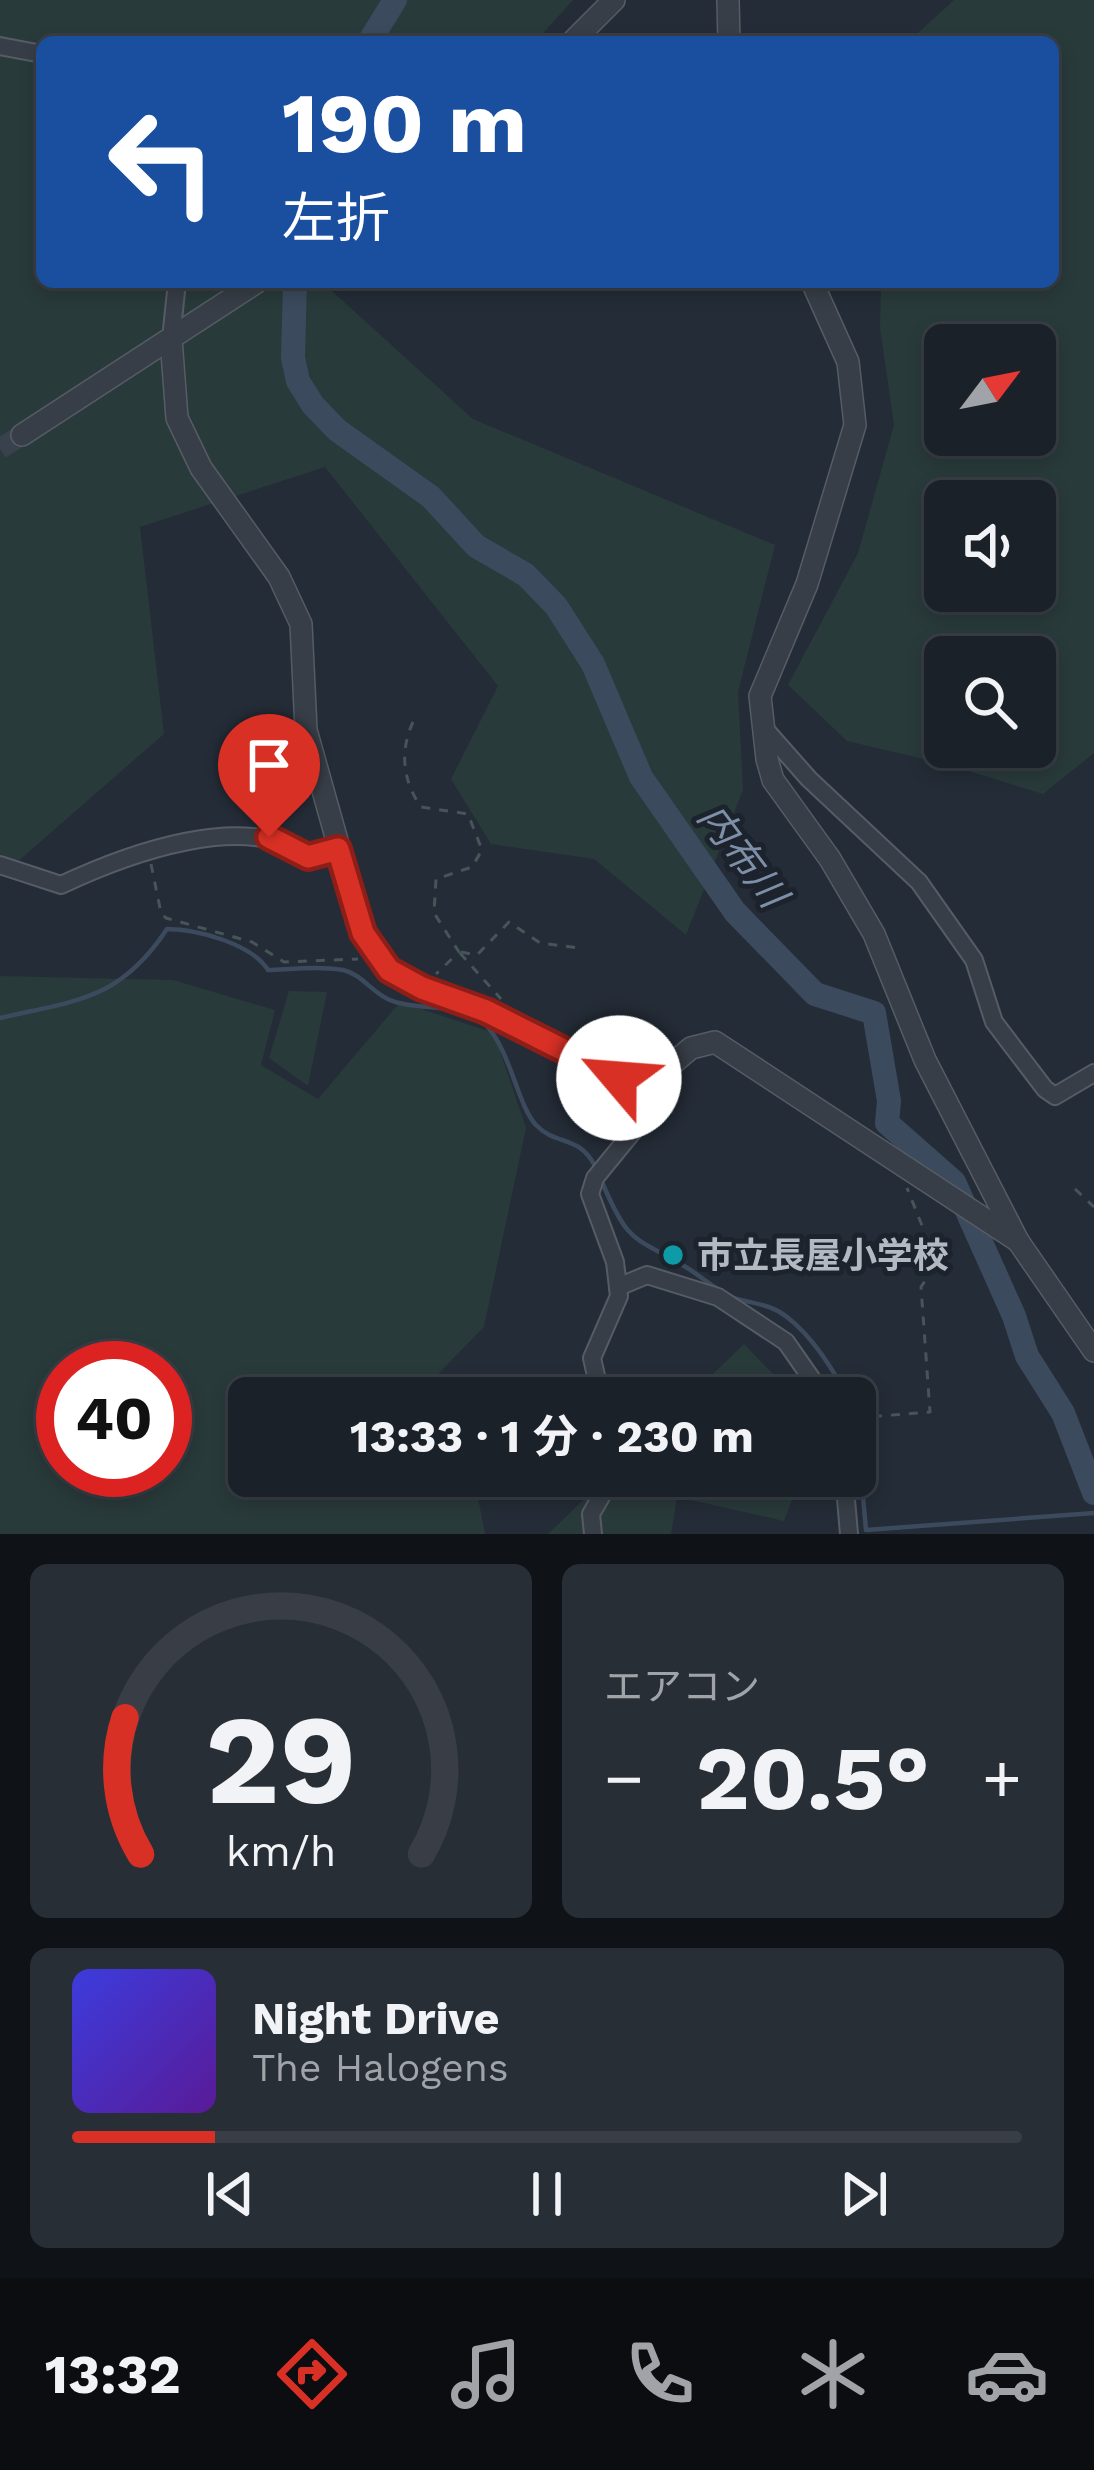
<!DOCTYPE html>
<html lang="ja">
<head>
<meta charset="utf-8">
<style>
  :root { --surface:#1b2129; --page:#282e35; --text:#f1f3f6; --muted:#a0a3a8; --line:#393e46; --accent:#d93025 }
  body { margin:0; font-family:"Work Sans","Noto Sans JP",sans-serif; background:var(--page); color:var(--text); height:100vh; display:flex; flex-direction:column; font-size:45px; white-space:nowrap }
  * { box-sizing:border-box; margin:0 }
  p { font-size:39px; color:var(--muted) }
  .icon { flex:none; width:66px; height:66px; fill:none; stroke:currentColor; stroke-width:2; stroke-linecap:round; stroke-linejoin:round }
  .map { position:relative; height:1534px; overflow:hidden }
  .drawer { display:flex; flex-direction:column; gap:30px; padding:30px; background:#0f1217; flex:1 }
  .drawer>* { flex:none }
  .top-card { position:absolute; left:36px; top:36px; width:1023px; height:252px; border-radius:18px; box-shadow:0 6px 18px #0003,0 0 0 3px var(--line); background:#1a4fa0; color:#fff; overflow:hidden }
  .needle { width:78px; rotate:58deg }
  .tools { position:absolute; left:924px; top:324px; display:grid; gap:24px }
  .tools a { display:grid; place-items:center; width:132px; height:132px; border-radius:18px; background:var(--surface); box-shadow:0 6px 18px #0003,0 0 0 3px var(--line); font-size:60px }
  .speed { position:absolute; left:36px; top:1341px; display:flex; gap:24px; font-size:60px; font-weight:700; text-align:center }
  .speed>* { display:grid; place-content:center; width:156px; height:156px; border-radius:50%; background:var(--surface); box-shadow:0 6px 18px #0003,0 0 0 3px var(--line); line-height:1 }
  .speed .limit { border:18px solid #d22; background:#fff; color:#111 }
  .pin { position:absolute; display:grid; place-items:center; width:102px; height:102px; color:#fff; margin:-123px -51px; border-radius:50% 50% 50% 0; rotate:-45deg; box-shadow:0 0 12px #0007 }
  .pin .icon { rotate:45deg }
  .me { position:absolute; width:132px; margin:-66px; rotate:297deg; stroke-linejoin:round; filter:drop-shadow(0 0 9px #0008) }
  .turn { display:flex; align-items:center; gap:42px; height:252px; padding:0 48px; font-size:54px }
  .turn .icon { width:156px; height:156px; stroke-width:2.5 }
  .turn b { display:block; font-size:84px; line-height:102px }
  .big { font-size:90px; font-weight:700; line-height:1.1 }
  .drawer .tile { flex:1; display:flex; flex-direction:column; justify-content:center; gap:18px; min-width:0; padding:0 42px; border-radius:18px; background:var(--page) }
  .drawer .dial { align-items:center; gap:0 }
  .dial svg { height:312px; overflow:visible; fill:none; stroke:var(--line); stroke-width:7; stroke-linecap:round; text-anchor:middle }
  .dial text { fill:var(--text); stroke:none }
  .song { display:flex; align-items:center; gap:36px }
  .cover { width:144px; height:144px; border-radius:18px; background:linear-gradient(135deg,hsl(240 70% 55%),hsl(270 70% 35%)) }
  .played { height:12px; border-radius:6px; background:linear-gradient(90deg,var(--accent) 15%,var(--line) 15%) }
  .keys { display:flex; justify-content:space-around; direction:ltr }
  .heat { display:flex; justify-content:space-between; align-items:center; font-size:66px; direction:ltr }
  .drawer .tiles { flex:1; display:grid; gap:30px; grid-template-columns:1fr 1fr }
  .tile:last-child { grid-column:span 2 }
  .trip { position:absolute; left:228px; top:1377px; width:648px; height:120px; border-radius:18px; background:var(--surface); box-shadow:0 6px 18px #0003,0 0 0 3px var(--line); font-weight:700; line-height:120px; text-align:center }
  .menu { display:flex; height:192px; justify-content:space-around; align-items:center; background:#0b0d10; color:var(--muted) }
  .menu .icon { width:84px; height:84px }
  .menu .selected { color:var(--accent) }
  .menu b { font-size:54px; color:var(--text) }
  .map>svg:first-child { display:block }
  .green { fill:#293a3a; fill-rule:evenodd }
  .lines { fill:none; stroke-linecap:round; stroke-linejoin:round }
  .stream { stroke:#3c4a5e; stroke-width:4.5 }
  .river { stroke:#3c4a5e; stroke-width:24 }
  .tertiary-tunnel { stroke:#39414c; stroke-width:21; stroke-dasharray:21 10; stroke-linecap:butt }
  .minor-casing { stroke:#565c65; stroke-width:20 }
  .tertiary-casing { stroke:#565c65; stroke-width:24 }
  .path { stroke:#465557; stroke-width:3; stroke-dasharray:9 9; stroke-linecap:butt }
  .minor { stroke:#383e47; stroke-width:16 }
  .tertiary { stroke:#383e47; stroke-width:21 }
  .route-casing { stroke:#8d1f18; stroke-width:30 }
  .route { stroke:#d93025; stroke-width:21 }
  .culture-dot { fill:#0f9aa8; stroke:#1d232c; stroke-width:4.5 }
  .labels { text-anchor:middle; stroke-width:10; stroke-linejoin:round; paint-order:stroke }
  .poi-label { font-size:36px; font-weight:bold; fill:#b3b9c3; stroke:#1d232c; text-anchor:start }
  .water-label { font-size:39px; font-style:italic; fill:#7e90a8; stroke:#1d232c }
</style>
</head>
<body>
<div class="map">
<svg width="1094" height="1534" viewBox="0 0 1094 1534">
  <rect width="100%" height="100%" fill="#242c37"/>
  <g class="green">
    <path d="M0,0H573L535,42H42V282H322L473,419L775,545L738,692L743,790L686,935L594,859L491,844L451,779L498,686L325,467L140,527L164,734L0,877Z"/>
    <path d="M954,0H1094V753L1043,794L949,765L847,741L788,685L858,553L894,425L880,328L881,282H1053V42H908ZM945,345H1035V435H945ZM945,501H1035V591H945ZM945,657H1035V747H945Z"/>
    <path d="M0,976L173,980L275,1010L261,1065L318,1099L400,1002L494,1033L526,1128L484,1327L439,1373L448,1398H249V1476H474L485,1534H0ZM165,1368V1470H63V1368Z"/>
    <path d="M289,991L327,992L308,1086L269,1058Z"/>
    <path d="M744,1344L796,1398H688Z"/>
    <path d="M608,1476H801L784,1521L677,1497L671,1534H548Z"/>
  </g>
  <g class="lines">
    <g class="stream">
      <path d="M0,1018C78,1000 120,1000 167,929C197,929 252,944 268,970C293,969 319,966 343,970C362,974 372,993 390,1000C417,1012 465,1001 487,1026C511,1053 518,1106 536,1125C556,1146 578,1134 595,1166"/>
      <path d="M602,1182C630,1248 634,1235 689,1269C703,1278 721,1294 737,1299C755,1304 770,1304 787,1317C814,1338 832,1369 849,1398"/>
      <path d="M855,1409L866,1530L1094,1513"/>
    </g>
    <g class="river">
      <path d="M369,42L395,0"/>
      <path d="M295,282L293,358L298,381L313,405L337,430L431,497L476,546L526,575L556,606L593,664L641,777L735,912L815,994L874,1013L889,1101L887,1123L954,1182L1014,1316L1027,1356L1063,1413L1094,1493"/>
    </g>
    <path class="tertiary-tunnel" d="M0,449L22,435"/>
    <g class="minor-casing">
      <g id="minor">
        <path d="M0,46L42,54"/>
        <path d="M171,339L177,282"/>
        <path d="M763,727L809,779L919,882L974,960L994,1022L1045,1089L1055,1096L1094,1073"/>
        <path d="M0,865L61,885C125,855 246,809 308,857L338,849"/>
        <path d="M618,1287L647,1275L718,1297L786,1342L825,1398"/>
        <path d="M601,1398L592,1358L619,1296L615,1262L590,1194L595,1178L658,1101L647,1085"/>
        <path d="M844,1476L849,1534"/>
        <path d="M593,1534L591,1514L613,1476"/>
      </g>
    </g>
    <g class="tertiary-casing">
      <g id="tertiary">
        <path d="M728,0L729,42"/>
        <path d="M572,42L614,0"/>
        <path d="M812,282L848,362L855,425L807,584L760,696L767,759L773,780L830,859L874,934L925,1060L1018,1241L1094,1351"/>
        <path d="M171,339L177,418L201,468L279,577L301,624L306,730L363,933L389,969L422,988L486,1011L619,1078L647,1085L691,1048L715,1042L1018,1241"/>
        <path d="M22,435L257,282"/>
      </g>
    </g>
    <g class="path">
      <path d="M413,722C400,750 402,780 421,807L468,814L482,850L472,867L436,879L434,913L459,952L436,974"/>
      <path d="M151,864L161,913L166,918L252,942L284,962L358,959"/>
      <path d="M461,952L477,955L509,922L540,943L579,948"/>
      <path d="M460,953L501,999"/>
      <path d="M1075,1189L1094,1207"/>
      <path d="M855,1418L930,1412L921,1287L937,1263L907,1188"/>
    </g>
    <use href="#minor" class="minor"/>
    <use href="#tertiary" class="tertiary"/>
  </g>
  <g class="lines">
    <g class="route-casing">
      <path id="route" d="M269,837L308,857L338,849L363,933L389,970L422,988L486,1011L619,1078"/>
    </g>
    <use href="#route" class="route"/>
  </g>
  <circle class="culture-dot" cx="673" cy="1255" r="12"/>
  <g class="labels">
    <g class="poi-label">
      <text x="697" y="1268">市立長屋小学校</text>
    </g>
    <g class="water-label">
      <text transform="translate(743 855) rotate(53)" y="14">内布川</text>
    </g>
  </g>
</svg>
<div class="tools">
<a><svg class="needle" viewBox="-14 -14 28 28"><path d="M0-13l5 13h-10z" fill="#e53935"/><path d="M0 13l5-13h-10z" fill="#a0a3a8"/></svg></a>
<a><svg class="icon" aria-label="sound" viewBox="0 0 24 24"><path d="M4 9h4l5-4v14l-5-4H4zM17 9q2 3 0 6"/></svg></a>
<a><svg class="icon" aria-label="search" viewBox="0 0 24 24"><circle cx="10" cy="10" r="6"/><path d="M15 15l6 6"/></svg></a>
</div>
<div class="speed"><div class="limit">40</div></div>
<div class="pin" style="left:269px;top:837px;background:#d93025"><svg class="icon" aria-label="arrive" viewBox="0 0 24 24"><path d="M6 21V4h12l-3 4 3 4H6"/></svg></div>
<svg class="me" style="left:619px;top:1078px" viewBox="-20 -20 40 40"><circle r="19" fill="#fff"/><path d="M0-13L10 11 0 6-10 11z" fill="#d93025"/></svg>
<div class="trip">13:33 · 1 分 · 230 m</div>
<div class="top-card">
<div class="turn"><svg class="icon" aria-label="left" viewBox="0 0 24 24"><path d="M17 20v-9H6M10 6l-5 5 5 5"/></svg><div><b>190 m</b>左折</div></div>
</div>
</div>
<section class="drawer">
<div class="tiles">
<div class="tile dial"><svg viewBox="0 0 100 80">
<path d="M14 69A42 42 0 1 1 86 69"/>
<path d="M14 69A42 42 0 0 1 10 34" stroke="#d93025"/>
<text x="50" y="56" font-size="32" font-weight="700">29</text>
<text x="50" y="72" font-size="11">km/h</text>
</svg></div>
<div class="tile"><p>エアコン</p>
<div class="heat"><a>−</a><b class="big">20.5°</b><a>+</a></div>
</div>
<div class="tile">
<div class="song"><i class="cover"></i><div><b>Night Drive</b><p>The Halogens</p></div></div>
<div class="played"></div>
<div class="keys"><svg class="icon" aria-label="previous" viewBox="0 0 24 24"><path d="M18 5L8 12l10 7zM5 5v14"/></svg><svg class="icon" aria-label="pause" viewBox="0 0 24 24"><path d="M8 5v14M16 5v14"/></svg><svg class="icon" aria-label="next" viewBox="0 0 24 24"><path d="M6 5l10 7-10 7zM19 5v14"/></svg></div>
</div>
</div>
</section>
<nav class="menu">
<b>13:32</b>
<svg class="icon selected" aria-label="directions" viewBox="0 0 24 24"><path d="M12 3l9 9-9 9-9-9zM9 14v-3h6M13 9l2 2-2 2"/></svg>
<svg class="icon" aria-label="music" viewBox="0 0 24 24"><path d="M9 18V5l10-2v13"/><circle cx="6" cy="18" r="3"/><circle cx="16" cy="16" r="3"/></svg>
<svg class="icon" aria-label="phone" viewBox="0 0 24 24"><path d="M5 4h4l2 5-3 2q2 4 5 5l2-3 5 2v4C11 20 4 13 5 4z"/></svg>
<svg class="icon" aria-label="climate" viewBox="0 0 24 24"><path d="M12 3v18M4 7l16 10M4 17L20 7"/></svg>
<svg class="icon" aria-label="car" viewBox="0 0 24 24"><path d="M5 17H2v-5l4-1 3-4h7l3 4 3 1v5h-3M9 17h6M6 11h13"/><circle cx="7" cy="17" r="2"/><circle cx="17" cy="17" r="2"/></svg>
</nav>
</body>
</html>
